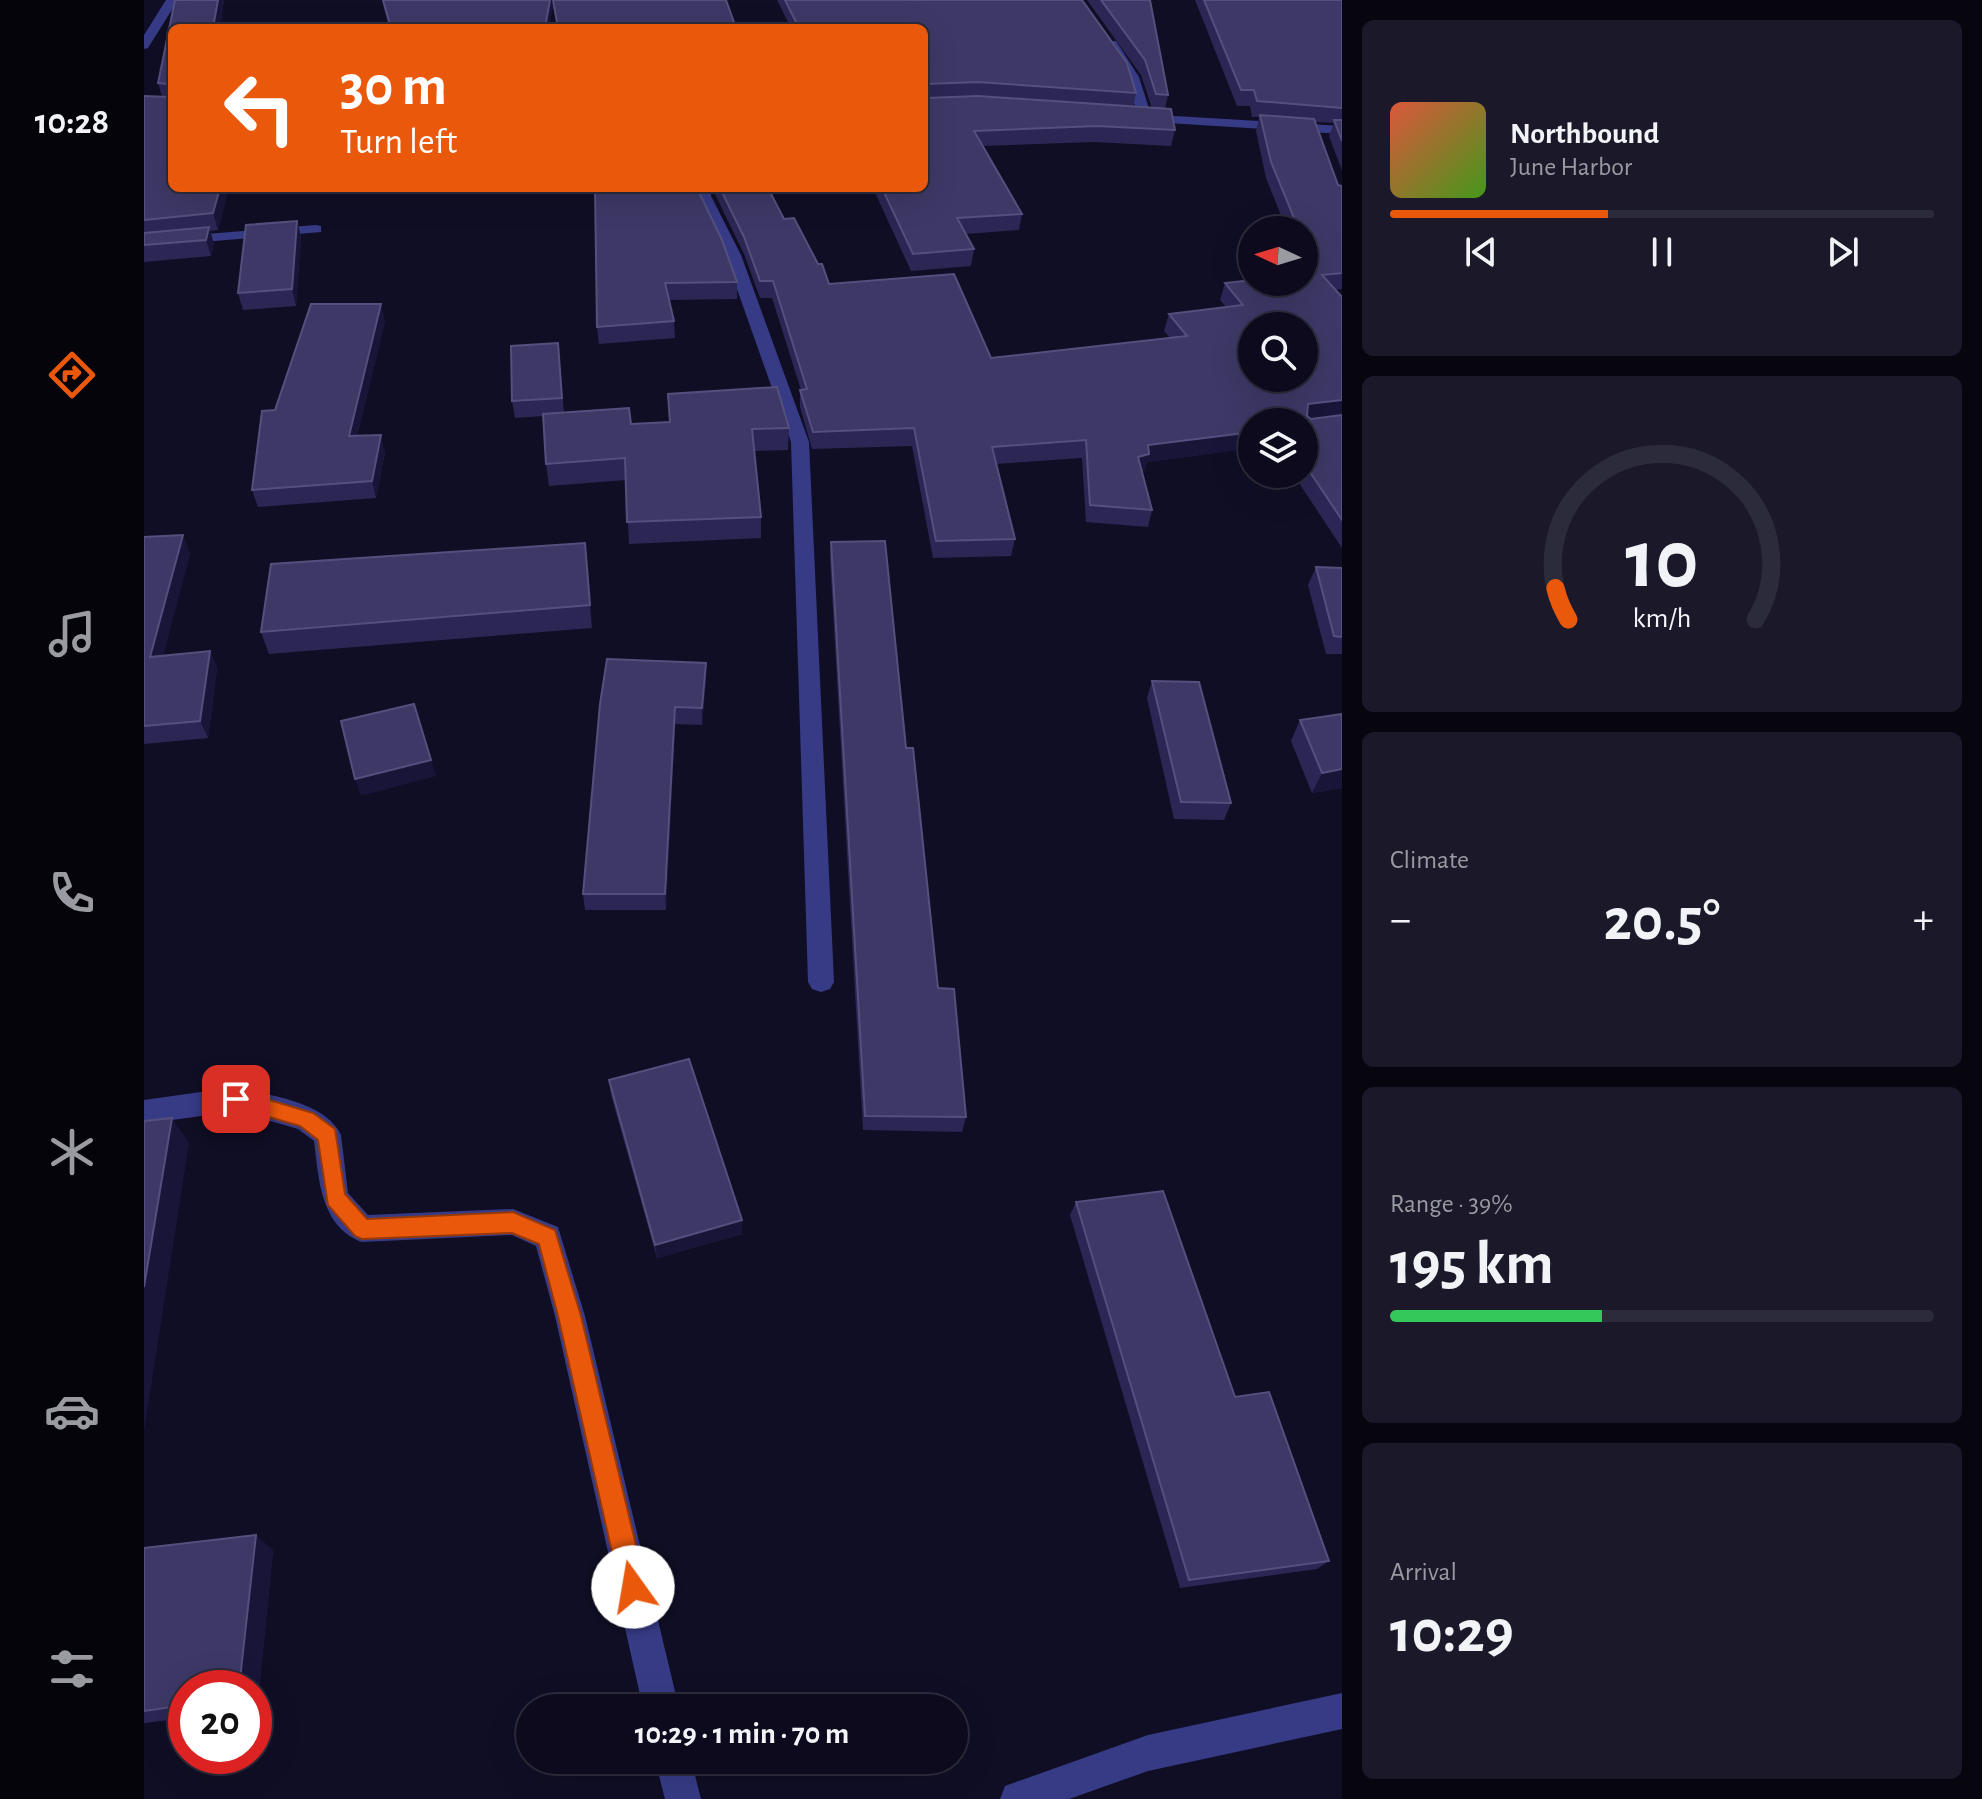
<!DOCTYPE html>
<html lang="en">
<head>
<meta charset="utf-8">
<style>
  :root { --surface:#0c0a1c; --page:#1a1829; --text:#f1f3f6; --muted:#9a9aa3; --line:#2c2b3b; --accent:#ea580c }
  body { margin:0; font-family:"Alegreya Sans",sans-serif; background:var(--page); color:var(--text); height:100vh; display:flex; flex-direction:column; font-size:30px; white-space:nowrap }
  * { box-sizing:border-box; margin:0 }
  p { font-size:26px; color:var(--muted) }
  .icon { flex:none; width:44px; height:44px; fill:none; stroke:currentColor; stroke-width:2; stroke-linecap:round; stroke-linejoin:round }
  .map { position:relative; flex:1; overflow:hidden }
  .panel { display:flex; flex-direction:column; gap:20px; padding:20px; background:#07060f; width:640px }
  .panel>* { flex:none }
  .hud { position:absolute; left:24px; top:24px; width:760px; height:168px; border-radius:12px; box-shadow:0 8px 32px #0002,0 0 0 2px var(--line); background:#ea580c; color:#fff; overflow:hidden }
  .needle { width:52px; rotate:274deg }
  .controls { position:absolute; left:1094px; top:216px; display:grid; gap:16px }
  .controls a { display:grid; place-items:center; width:80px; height:80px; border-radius:50%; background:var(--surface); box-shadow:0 8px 32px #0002,0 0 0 2px var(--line); font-size:40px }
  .speed { position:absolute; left:24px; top:1670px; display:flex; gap:16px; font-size:40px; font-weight:700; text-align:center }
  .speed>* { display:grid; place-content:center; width:104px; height:104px; border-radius:50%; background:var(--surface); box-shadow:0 8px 32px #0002,0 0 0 2px var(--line); line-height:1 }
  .speed .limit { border:12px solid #d22; background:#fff; color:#111 }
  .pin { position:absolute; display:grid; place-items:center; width:68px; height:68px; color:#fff; margin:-34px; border-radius:16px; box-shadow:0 4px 12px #0006 }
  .me { position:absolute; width:88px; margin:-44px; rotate:347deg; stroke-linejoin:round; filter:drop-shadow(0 0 6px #0008) }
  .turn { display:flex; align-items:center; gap:28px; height:168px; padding:0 40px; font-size:36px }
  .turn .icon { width:104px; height:104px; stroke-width:2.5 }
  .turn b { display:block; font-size:56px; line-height:68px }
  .big { font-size:60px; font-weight:600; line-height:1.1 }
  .panel .tile { flex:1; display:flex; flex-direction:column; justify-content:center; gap:12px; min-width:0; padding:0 28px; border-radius:12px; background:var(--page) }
  .panel .dial { align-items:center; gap:0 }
  .dial svg { height:208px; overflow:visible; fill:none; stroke:var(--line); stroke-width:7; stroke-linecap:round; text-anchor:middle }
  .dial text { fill:var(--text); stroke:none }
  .song { display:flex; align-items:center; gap:24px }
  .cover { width:96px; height:96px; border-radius:12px; background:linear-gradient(135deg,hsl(10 70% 55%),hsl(100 70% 35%)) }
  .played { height:8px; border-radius:4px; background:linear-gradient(90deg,var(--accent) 40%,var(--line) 40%) }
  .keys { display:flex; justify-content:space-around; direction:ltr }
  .heat { display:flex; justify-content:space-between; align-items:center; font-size:44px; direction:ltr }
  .charge { height:12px; border-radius:6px; background:linear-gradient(90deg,#34c759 39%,var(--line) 0) }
  .trip { position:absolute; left:372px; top:1694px; width:452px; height:80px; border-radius:40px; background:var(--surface); box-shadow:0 8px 32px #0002,0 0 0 2px var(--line); font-weight:600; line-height:80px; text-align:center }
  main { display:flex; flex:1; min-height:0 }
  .dock { display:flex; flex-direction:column; width:144px; justify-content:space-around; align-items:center; background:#05040b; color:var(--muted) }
  .dock .icon { width:56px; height:56px }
  .dock .current { color:var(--accent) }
  .dock b { font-size:36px; color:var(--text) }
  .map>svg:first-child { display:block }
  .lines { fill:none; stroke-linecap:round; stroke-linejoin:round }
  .lane { fill:#373b86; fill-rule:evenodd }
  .street { fill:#373b86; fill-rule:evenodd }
  .wall { fill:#2b2654 }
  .shaded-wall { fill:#181539 }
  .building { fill:#3d3866; stroke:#54507e; stroke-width:2; fill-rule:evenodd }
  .route { fill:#ea580c; stroke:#983908; stroke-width:2 }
</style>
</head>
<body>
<main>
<nav class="dock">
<b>10:28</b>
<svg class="icon current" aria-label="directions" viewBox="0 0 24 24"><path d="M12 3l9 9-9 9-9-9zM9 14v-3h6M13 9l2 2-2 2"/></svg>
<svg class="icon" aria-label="music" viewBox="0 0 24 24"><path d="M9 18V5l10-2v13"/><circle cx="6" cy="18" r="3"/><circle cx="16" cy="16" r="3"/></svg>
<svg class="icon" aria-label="phone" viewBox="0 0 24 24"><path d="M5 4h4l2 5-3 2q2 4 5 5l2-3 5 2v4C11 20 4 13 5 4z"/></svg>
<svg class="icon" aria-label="climate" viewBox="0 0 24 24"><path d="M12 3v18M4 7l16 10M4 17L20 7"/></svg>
<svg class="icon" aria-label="car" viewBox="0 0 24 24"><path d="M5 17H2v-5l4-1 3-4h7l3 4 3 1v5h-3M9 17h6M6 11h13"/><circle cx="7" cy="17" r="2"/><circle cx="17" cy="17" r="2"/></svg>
<svg class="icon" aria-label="filters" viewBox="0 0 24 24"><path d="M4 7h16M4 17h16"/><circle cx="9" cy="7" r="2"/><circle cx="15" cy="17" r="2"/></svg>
</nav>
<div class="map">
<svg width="1198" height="1799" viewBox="0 0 1198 1799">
  <rect width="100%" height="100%" fill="#100e25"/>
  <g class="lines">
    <g class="lane">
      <path d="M964,41H972L995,77L1008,118L1006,121L994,118L983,77L962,44Z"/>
      <path d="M172,225L177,226V232L0,247V239Z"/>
      <path d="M92,1087C124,1096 181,1101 197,1135L204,1193L224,1215L369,1209L414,1227L441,1316L535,1708H499L411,1316L392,1246L368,1235L218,1242C176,1226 175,1179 170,1141L154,1129L92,1111L0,1124V1100Z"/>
      <path d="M511,1760H547L557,1799H521Z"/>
    </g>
    <g class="street">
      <path d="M22,0H34L4,48L0,49V35Z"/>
      <path d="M997,114L1198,126V134L992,121L990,118Z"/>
      <path d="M553,188H567V196L597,255L665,442L690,982L686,989L677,992L668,989L664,982L647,442L581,255L553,196Z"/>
      <path d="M1198,1693V1729L1004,1771L925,1799H856L861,1786L1004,1735Z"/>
    </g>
  </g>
  <g class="wall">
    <path d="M31,0H80L76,28H28L85,188L74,230L66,231L70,244L67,256L0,262V96H18L14,83Z"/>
    <path d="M238,0H582L592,28H413L409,5L405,28H245Z"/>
    <path d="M633,0H938L992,93L989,107L1008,108L997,75L943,0H941H1006L1024,95L1021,109L1031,130L1027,146L950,142L839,146L878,214L875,230L822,234L830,249L827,266L767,271L729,188H780V28H647Z"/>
    <path d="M1051,0H1198V171L1185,136L1190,123L1171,122L1194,185L1198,186V289L1191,290L1198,297V548L1149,474H1160V422H1108V448L1003,462L1000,471L998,472L1008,510L1004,527L942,522L938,458L852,464L871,539L867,556L789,558L768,446L668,449L656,407V390H657L628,298H616L600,254L568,188H624L640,219L685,284L847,358L1026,338L1020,331L1025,314L1082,307L1076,300L1081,283L1160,282V230H1143L1122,178L1112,131L1115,117H1108L1106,106H1093Z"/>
    <path d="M451,188L593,282V299L525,300L530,321L531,338L455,344L453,327Z"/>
    <path d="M153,221L157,237L152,306L99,310L94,293Z"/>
    <path d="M1108,242V261L1104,256Z"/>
    <path d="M241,321L213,436L241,452L232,498L114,507L108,490L131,410Z"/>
    <path d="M414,343L420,413L487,424L645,428L644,450L610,451L617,517V538L485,544L482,480L405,486L402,464L399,416L371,418L368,401Z"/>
    <path d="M0,537L46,553L19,655L66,651L73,668L64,738L0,744Z"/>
    <path d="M687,542L762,748L794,988L822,1117L818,1132L719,1130L686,559Z"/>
    <path d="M441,543L448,628L125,654L117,632Z"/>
    <path d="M1172,567L1198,568V654H1182L1164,585Z"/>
    <path d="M562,663V680L558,725L531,724L522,910H441L439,894L456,704Z"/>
    <path d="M1008,681L1087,803L1080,820L1030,819L1003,698Z"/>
    <path d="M1198,714V788L1168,793L1147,741L1156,720Z"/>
    <path d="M465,1080L598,1234L513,1258L467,1095Z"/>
    <path d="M932,1202L1091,1397L1185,1561L1173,1569L1036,1588L926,1215Z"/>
    <path d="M0,1548L129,1550L113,1709H110V1688H42V1718L0,1723Z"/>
  </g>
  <g class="shaded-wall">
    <path d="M74,0H80L76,28H69Z"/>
    <path d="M406,0H409V5L405,28H401Z"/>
    <path d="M76,188H85L74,230L69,213Z"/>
    <path d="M153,221L157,237L152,306L148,289Z"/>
    <path d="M65,227L70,244L67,256L62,240Z"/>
    <path d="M237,304L241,321L209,453L205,436Z"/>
    <path d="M1198,400V416L1158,421L1164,404Z"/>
    <path d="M1108,432V448L1003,462L1000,471L990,475L994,457L1004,445Z"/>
    <path d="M237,435L241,452L232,498L228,481Z"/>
    <path d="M39,535L46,553L14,674L6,657Z"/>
    <path d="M441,543L444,566L448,628L446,605Z"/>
    <path d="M66,651L73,668L64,738L56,721Z"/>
    <path d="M562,663V680L558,725V708Z"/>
    <path d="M531,707V724L522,910L521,894Z"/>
    <path d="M287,760L292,776L217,796L211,779Z"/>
    <path d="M1198,769V788L1168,793L1178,773Z"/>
    <path d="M28,1118L45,1143L0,1431V1287Z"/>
    <path d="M598,1220V1234L513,1258L511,1245Z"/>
    <path d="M112,1535L129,1550L113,1709L110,1707V1688H95Z"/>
  </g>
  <g class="building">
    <path d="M31,0H74L69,28H28V188H76L69,213L0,220V96L25,97V84L14,83Z"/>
    <path d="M239,0H406L401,28H247Z"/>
    <path d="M409,0H582L592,28H414Z"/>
    <path d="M641,0H938L983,63L992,93L834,82L781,84L780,90V28H655Z"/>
    <path d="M957,0H1006L1024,95L1012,94L1001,60Z"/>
    <path d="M1060,0H1198V108L1113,101L1110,90H1097Z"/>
    <path d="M834,96L1027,109L1031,130L953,126L830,131L878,214L813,218L830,249L769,254L738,188H780V97L782,98Z"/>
    <path d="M1116,115L1170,119L1194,185L1198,186V273L1178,275L1198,297V400L1164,404L1163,416L1167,419L1198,415V520L1160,463V422H1108V432L1004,445L1005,454L994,457L1008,510L946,505L942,440L848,447L871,539L792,541L770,428L669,432L656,390L663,389L629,281H616L600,237L576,188H624L640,219L650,218L674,264H678L685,284L810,274L847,358L1043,336L1025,314L1099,305L1081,283L1108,280V282H1160V230H1155L1127,162ZM1108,326H1160V378H1108Z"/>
    <path d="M1190,120H1198V141Z"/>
    <path d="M451,188H553L578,240L593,282L521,283L530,321L453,327Z"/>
    <path d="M153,221L148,289L94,293L102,225Z"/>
    <path d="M65,227L62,240L0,245V233Z"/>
    <path d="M167,304H237L205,436L237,435L228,481L108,490L118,411L131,410Z"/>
    <path d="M414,343L418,398L368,401L367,346Z"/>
    <path d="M633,387L645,428L608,429L617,517L483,522L481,458L402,464L399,414L485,408L487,424L526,422L524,394Z"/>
    <path d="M39,535L6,657L66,651L56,721L0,726V537Z"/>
    <path d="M741,541L762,748H769L794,988L810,989L822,1117L721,1116L687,542Z"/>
    <path d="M441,543L446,605L117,632L127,564Z"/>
    <path d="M1172,567L1198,568V637L1190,636Z"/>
    <path d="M463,659L562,663L558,708L531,707L521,894H439L456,704Z"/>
    <path d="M1008,681L1055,682L1087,803L1037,802Z"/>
    <path d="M270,704L287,760L211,779L197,721Z"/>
    <path d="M1198,714V769L1178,773L1156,720Z"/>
    <path d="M545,1059L598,1220L511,1245L465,1080Z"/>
    <path d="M28,1118L0,1287V1121Z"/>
    <path d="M1019,1191L1091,1397L1125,1392L1185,1561L1045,1580L932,1202Z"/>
    <path d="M112,1535L95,1688H42V1705L0,1711V1548Z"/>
  </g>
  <path class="route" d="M92,1090L169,1113L191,1129L201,1194L223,1219L369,1212L411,1230L437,1316L502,1587L498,1596L489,1600L480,1596L476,1587L414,1316L395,1244L368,1233L218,1239L211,1236L184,1205L174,1140L156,1126L84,1105L81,1099L84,1093Z"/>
</svg>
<div class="controls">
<a><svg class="needle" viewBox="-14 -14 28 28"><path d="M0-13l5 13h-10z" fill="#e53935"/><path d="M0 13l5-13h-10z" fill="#9a9aa3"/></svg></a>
<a><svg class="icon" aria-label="search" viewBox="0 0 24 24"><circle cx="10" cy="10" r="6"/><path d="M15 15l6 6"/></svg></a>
<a><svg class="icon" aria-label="layers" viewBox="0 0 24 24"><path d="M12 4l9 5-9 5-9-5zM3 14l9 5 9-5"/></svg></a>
</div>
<div class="speed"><div class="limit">20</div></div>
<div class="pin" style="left:92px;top:1099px;background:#d93025"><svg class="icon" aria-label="arrive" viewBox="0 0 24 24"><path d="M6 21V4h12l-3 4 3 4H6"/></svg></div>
<svg class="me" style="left:489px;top:1587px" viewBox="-20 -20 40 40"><circle r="19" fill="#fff"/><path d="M0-13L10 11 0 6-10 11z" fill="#ea580c"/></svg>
<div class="trip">10:29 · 1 min · 70 m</div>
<div class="hud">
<div class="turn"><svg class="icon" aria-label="left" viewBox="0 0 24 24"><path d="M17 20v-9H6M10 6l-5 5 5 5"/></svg><div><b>30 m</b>Turn left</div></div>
</div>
</div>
<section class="panel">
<div class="tile">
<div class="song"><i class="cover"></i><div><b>Northbound</b><p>June Harbor</p></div></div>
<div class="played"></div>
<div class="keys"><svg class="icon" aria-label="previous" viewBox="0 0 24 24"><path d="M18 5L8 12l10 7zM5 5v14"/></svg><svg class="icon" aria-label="pause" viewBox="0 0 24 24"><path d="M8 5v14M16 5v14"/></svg><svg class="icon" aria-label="next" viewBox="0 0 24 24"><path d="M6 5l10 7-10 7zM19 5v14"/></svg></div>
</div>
<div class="tile dial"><svg viewBox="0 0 100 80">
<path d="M14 69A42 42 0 1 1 86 69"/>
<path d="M14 69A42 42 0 0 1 9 57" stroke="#ea580c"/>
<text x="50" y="56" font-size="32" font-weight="700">10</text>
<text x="50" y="72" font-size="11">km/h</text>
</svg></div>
<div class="tile"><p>Climate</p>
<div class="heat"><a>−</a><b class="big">20.5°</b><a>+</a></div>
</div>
<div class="tile"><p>Range · 39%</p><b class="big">195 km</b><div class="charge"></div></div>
<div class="tile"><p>Arrival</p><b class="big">10:29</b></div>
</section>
</main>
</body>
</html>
